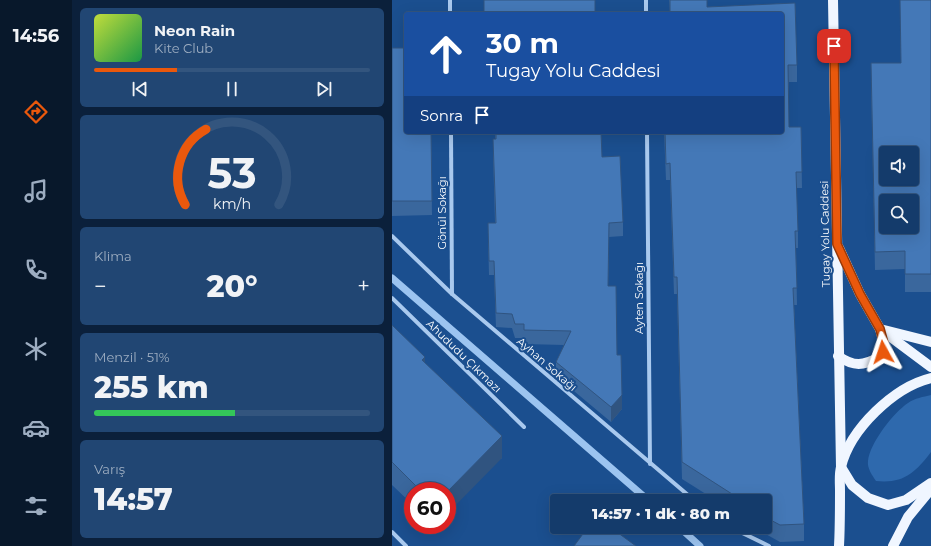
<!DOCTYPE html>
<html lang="tr">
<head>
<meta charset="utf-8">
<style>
  :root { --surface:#143b6b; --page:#214673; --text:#f1f3f6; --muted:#9dadc1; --line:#33557e; --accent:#ea580c }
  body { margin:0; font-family:Montserrat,sans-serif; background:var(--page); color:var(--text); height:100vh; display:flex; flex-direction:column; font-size:15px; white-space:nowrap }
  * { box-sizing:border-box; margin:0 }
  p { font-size:13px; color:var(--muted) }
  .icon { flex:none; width:22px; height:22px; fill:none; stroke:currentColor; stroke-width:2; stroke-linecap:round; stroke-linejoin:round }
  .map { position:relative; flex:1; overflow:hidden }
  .panel { display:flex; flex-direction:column; gap:8px; padding:8px; background:#0b203b; width:320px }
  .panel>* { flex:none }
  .top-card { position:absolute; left:12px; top:12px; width:380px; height:122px; border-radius:4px; box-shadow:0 4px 16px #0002,0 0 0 1px var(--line); background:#1a4fa0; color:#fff; overflow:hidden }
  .buttons { position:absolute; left:487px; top:146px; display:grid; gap:8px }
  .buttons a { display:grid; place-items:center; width:40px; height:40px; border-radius:4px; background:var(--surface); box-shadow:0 4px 16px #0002,0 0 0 1px var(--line); font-size:20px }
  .speed { position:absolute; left:12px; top:482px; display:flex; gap:8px; font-size:20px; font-weight:700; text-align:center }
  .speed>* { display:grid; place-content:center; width:52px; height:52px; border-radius:50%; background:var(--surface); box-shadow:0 4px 16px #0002,0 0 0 1px var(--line); line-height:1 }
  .speed .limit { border:6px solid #d22; background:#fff; color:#111 }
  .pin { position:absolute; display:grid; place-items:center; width:34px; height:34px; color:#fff; margin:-17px; border-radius:8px; box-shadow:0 2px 6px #0006 }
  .me { position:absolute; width:44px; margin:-22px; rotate:355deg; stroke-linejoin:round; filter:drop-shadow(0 0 3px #0008) }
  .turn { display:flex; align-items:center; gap:14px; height:84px; padding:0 16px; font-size:18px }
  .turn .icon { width:52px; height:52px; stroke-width:2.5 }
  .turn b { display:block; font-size:28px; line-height:34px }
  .then { display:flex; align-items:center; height:38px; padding:0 16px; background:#0003; gap:8px; font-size:15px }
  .big { font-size:30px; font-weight:800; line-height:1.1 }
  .panel .widget { flex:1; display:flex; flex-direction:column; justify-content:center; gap:6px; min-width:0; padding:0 14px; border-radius:6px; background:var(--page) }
  .panel .dial { align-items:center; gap:0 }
  .dial svg { height:104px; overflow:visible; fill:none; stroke:var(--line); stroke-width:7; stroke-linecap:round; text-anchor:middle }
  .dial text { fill:var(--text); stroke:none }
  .song { display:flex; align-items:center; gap:12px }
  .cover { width:48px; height:48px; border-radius:6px; background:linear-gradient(135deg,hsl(70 70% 55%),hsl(140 70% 35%)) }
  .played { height:4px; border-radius:2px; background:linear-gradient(90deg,var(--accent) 30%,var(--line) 30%) }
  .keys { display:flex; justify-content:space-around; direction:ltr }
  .heat { display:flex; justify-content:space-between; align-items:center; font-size:22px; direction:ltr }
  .charge { height:6px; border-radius:3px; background:linear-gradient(90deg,#34c759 51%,var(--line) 0) }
  .trip { position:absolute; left:158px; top:494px; width:222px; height:40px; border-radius:4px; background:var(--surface); box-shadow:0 4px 16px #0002,0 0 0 1px var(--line); font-weight:800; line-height:40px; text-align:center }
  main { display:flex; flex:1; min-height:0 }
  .menu { display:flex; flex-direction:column; width:72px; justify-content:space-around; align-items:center; background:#08182b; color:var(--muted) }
  .menu .icon { width:28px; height:28px }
  .menu .active { color:var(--accent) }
  .menu b { font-size:18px; color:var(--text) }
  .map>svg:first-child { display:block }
  .green { fill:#2e69ad }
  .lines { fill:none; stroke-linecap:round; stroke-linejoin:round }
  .stream { stroke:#9cc4f0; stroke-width:7 }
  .street { stroke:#a9c9ee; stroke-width:4 }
  .primary { stroke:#f0f6ff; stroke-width:10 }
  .wall { fill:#3a679d }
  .shaded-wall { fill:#305480 }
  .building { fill:#4478b7; stroke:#305480; fill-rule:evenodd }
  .route-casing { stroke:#983908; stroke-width:10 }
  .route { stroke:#ea580c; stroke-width:7 }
  .labels { text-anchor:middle; stroke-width:4; stroke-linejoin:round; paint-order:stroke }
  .street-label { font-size:11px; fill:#fff; stroke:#1b4f8f }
</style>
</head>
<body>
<main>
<nav class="menu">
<b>14:56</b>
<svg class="icon active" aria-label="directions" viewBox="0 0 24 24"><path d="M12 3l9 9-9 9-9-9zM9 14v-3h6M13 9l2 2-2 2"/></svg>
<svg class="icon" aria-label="music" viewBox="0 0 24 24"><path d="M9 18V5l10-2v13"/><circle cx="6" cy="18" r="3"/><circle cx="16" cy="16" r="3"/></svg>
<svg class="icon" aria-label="phone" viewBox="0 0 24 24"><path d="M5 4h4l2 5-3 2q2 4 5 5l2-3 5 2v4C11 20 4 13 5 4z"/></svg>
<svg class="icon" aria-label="climate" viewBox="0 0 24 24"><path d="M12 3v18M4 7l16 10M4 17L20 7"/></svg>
<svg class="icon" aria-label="car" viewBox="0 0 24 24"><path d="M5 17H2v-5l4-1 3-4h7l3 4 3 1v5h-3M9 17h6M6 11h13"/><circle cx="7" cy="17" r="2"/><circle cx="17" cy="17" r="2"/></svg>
<svg class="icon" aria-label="filters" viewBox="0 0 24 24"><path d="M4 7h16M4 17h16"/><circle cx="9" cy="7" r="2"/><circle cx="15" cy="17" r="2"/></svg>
</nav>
<section class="panel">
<div class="widget">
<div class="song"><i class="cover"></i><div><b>Neon Rain</b><p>Kite Club</p></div></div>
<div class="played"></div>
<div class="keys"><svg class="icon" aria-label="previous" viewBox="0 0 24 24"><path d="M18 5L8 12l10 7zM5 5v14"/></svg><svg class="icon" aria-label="pause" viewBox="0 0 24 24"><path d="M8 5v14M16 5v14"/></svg><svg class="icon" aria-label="next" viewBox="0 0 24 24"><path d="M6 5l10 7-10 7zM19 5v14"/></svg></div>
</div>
<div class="widget dial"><svg viewBox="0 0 100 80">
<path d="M14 69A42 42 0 1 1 86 69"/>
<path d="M14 69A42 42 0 0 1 30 11" stroke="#ea580c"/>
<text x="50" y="56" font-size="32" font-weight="700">53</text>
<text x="50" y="72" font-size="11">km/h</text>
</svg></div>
<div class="widget"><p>Klima</p>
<div class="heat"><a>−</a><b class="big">20°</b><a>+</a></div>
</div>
<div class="widget"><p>Menzil · 51%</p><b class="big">255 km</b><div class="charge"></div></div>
<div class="widget"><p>Varış</p><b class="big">14:57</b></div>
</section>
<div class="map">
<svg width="539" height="546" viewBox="0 0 539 546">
  <rect width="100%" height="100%" fill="#1b4f8f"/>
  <path class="green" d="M539,395V452C523,473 511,484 484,481C480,475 475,468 476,461C478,443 501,413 516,403C523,398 531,397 539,395Z"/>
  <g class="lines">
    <g class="stream">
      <path d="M0,278L257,501"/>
      <path d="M287,527L308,546"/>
    </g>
    <g class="street">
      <path d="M58,0V14"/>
      <path d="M254,0V14"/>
      <path d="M59,132L60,294"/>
      <path d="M255,132L258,464"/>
      <path d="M0,236L60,294L303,501"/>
      <path d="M0,298L132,427"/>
      <path d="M338,527L377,546"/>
      <path d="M0,532L14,546"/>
    </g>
    <g class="primary">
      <path d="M441,0L449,467"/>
      <path d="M488,329L539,367"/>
      <path d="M492,330L539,342"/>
      <path d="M446,356C462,367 471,366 488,357L492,344L488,329L468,294L447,248"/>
      <path d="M449,467L460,485L476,498L496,505L514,500L539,483"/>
      <path d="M447,546C448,528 448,509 448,491C448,483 447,474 449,467C458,429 502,387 539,378"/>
      <path d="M501,546L516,517L539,489"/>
    </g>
  </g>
  <g class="wall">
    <path d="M277,0H315V7L403,3L405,65V82H397V127H409L410,188H404L406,231V248H404L405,305H402L412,524V541L388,542L361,527H373V501H325L290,479L285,294H282L278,180H274L272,132H390V14H278Z"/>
    <path d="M508,0H539V292H513V269L483,270L479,81L509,63Z"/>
    <path d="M0,48L39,132L40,215L0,216Z"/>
    <path d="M103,132H209L210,157L231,222V236L217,237L216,286L225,355L230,409L219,422L164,376V362L172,345L132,344V338H123L120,328L104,327L102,275H97L96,237V223H103L101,153V139H103Z"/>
    <path d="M0,325L33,363L110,458L55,491H21V505L0,485Z"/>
  </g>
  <g class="shaded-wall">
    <path d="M33,357V380L30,360Z"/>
    <path d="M230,395V409L219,422V407Z"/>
    <path d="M110,436V458L55,514V492Z"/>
  </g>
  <g class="building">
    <rect x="92" y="0" width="111" height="14"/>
    <path d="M278,0H315V7L403,3L405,65H396L397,127H409L410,172H404L406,231H403L405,288H401L412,524L388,525L373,517V501H351L290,462L285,277H282L278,163L274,164L273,132H390V14H278Z"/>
    <path d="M508,0H539V274H513V251L483,252L479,63H509ZM494,153H520V179H494ZM494,201H520V227H494Z"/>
    <path d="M0,48H14V132H39L40,201H0Z"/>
    <path d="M104,132H209L210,157L228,156L231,222L217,223L216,286H224L225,355H229L230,395L219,407L164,362L179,331L132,330V324H123L120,314L104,313L102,261H97L96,223H104L101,139H104Z"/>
    <path d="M0,325L33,357L30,360L110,436L55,492V491H29L0,462Z"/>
    <path d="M196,527H218L244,546H182Z"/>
  </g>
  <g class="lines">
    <g class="route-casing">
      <path id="route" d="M442,46L445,244L468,294L488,329L492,344L491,352"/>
    </g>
    <use href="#route" class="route"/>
  </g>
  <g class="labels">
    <g class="street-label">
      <text transform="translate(50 213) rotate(-90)" y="4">Gönül Sokağı</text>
      <text transform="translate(433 234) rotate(-91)" y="4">Tugay Yolu Caddesi</text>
      <text transform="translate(247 298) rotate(-90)" y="4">Ayten Sokağı</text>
      <text transform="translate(72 356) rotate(44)" y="4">Ahududu Çıkmazı</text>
      <text transform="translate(155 364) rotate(41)" y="4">Ayhan Sokağı</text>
    </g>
  </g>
</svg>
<div class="buttons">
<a><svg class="icon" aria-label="sound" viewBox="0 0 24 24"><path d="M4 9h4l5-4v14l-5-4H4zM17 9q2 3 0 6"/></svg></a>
<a><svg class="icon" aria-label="search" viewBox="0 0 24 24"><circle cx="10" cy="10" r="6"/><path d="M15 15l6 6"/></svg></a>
</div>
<div class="speed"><div class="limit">60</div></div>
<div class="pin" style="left:442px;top:46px;background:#d93025"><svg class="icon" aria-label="arrive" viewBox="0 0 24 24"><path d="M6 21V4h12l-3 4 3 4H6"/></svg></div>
<svg class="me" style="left:491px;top:352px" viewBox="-20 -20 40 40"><path d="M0-17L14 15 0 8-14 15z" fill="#ea580c" stroke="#fff" stroke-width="4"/></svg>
<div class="trip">14:57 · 1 dk · 80 m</div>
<div class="top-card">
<div class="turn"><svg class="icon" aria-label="ahead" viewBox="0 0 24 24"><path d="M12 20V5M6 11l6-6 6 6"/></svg><div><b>30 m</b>Tugay Yolu Caddesi</div></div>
<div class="then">Sonra<svg class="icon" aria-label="arrive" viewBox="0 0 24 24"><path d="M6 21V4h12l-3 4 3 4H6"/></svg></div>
</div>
</div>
</main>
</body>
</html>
